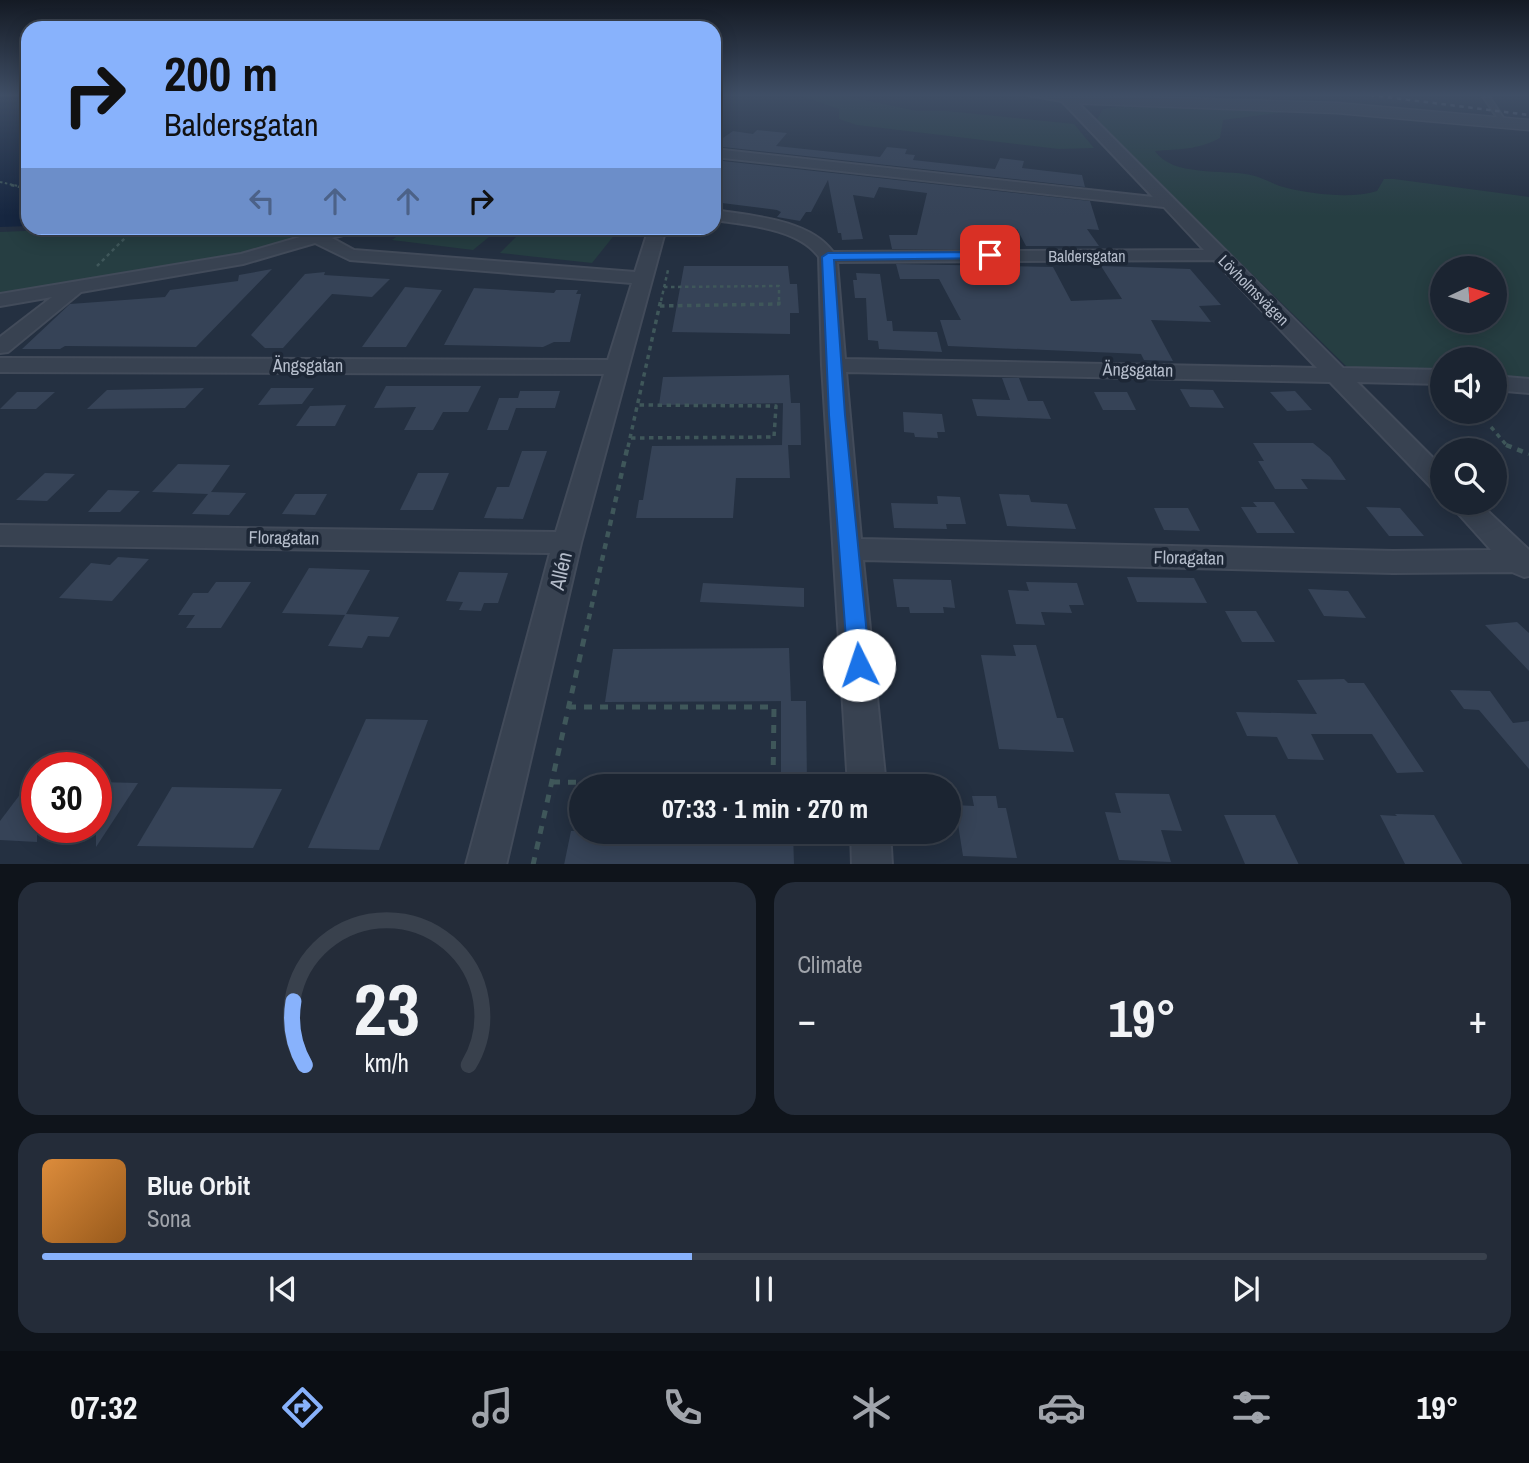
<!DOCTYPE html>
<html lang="en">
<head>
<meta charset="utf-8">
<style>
  :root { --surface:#1b2431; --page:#242c39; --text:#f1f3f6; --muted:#a0a4ab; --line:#39414d; --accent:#88b2fc }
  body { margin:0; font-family:"Archivo Narrow",sans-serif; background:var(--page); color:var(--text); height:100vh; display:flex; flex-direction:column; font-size:26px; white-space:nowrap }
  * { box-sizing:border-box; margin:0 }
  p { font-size:23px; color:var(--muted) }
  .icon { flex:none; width:38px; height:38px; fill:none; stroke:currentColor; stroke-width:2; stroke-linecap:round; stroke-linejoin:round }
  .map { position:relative; height:864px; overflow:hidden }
  .side { display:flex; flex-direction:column; gap:18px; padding:18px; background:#0f141b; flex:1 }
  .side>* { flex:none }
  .banner { position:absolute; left:21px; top:21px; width:700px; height:214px; border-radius:21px; box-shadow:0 4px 18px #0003,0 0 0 2px var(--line); background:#88b2fc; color:#111; overflow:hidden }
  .needle { width:46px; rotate:86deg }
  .tools { position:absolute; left:1430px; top:256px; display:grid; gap:14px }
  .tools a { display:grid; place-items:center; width:77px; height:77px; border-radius:50%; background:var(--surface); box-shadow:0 4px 18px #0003,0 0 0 2px var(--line); font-size:35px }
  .speed { position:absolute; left:21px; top:752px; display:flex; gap:14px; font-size:35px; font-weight:700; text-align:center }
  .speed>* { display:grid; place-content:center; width:91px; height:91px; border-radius:50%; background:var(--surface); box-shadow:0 4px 18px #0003,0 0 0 2px var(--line); line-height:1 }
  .speed .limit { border:10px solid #d22; background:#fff; color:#111 }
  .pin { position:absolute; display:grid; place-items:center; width:60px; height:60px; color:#fff; margin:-30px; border-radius:14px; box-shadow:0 4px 10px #0006 }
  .me { position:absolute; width:77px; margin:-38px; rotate:356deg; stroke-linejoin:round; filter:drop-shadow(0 0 5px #0008) }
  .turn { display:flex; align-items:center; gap:24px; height:147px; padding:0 28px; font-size:32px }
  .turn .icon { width:91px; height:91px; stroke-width:2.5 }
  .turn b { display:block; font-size:49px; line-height:60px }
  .lanes { display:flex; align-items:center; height:66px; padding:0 28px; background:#0003; justify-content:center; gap:35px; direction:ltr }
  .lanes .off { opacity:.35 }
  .big { font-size:52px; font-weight:700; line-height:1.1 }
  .side .widget { flex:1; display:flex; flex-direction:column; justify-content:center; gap:10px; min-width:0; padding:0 24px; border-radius:21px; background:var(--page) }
  .side .dial { align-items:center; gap:0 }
  .dial svg { height:182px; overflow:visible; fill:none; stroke:var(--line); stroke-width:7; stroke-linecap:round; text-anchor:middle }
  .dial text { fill:var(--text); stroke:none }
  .song { display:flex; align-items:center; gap:21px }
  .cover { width:84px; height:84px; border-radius:10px; background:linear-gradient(135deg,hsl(30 70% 55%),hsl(30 70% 35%)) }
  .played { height:7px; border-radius:4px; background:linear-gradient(90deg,var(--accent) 45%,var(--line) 45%) }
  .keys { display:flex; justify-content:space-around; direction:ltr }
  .heat { display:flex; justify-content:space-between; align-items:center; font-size:38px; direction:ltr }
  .side .tiles { flex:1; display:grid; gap:18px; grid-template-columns:1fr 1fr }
  .widget:last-child { grid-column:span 2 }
  .trip { position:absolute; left:569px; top:774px; width:392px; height:70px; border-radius:35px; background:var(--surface); box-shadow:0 4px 18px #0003,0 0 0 2px var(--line); font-weight:700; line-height:70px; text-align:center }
  .dock { display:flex; height:112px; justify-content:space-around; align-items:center; background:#0b0e14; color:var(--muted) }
  .dock .icon { width:49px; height:49px }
  .dock .active { color:var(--accent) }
  .dock b { font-size:32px; color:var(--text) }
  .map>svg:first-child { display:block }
  .green { fill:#263e42; fill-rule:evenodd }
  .water { fill:#162640 }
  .building { fill:#364357 }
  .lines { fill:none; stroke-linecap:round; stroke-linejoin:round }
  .service-casing { stroke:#424b5a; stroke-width:4 }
  .minor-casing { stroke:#424b5a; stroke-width:4 }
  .tertiary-casing { stroke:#424b5a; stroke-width:3 }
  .path-far4 { stroke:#3f575a; stroke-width:2; stroke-dasharray:2.5 2.5; stroke-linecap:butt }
  .path-far3 { stroke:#3f575a; stroke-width:2.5; stroke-dasharray:3.5 3.5; stroke-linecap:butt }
  .path-far2 { stroke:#3f575a; stroke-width:3.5; stroke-dasharray:4.5 4.5; stroke-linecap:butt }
  .path-far1 { stroke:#3f575a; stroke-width:4.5; stroke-dasharray:6 6; stroke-linecap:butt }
  .path { stroke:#3f575a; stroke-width:5; stroke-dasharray:8 8; stroke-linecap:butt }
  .service { fill:#384251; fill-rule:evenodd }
  .minor { fill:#384251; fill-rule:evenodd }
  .tertiary { fill:#384251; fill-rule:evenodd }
  .rail { stroke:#5a6578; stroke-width:2.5; stroke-dasharray:4.5 4.5; stroke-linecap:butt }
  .route { fill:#1a73e8; stroke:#114b97; stroke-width:2 }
  .labels { text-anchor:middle; stroke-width:7; stroke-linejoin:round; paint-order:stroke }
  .far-street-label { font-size:16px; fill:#b5bdcb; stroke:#1d2736 }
  .street-label { font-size:18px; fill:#b5bdcb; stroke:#1d2736 }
  .near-street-label { font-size:21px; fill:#b5bdcb; stroke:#1d2736 }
</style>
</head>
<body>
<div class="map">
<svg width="1529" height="865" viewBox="0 0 1529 865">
  <rect width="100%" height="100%" fill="#243041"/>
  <g class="green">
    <path d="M798,95H840L917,111H947L1074,124L1094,148L1059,149L857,125L839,119V109Z"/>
    <path d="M1129,105L1281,110L1285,112L1223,120L1220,138C1198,150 1179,149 1155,151C1172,177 1224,169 1251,175C1264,178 1274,185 1287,188C1313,194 1351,199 1377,191L1384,179H1394L1529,197V380L1495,376L1494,359H1442V373L1347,367L1096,121L1103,109ZM1442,268H1494V320H1442Z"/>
    <path d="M94,228H330C223,264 111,277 0,294V232Z"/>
    <path d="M408,228H500L473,250L392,240Z"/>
    <path d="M525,228H620L592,263L500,253Z"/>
  </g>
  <path class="water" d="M0,95H28V226L0,227Z"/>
  <g class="building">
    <path d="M757,130L787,133L776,146L880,157L887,147L907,149L905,154L915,155L913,160L995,169L1000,158L1024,161L1022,168L1082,175L1085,187L714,146V139L720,140L733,131L753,134Z"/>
    <path d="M714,160L1090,201L1099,230L1087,229L1099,246H1026L1017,229H977L985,249H892L889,235H917L927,193L879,187L874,198L853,195L863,239L842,240L841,233H838L828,180L811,212H806L800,221L777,217L781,212L777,210L714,202Z"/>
    <path d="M896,264L1053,267L1071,301L1122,299L1101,266L1190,269L1221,305L1199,306L1211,322L1151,320L1173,361L1144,360L1141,354L948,346L940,320H961L939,279H900Z"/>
    <path d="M684,266H788L790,284H797L799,313H790V334L672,332Z"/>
    <path d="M272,269L196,347L65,346L60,349H22L70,304L165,297L170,290L238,281L239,275Z"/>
    <path d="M325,272L324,275L390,279L372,297L332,294L283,348H265L251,335L305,274Z"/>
    <path d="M856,273L880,274L887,321H892L893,331L937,332L942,352L879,349L878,341L868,340L866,298H855L853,280H857Z"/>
    <path d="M405,287L442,290L406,347H362Z"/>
    <path d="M474,288L554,293L556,290H578L576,294H581L570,342H554L543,347L444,345Z"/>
    <path d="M789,375L791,403L659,405L663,377Z"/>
    <path d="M1002,378H1019L1028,401H1043L1051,419L977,416L972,399L1010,400Z"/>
    <path d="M386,386H481L468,412H443L433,430H404L416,407L374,408Z"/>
    <path d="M204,388L185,408L87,409L107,390Z"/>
    <path d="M271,388H314L302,404L258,405Z"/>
    <path d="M1180,389L1213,390L1224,408L1190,407Z"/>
    <path d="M520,391H560L555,408H516L508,430H487L499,398H518Z"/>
    <path d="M1295,391L1312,410L1287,411L1270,392Z"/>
    <path d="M17,392H55L36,409H0Z"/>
    <path d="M1094,392H1127L1136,410H1103Z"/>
    <path d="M783,403H800L801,445H788L790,478H736L733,518H636L639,500H643L652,446L785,445H782Z"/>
    <path d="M346,405L335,426H296L310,406Z"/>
    <path d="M903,412L942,414L945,432H937L938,438L915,437L914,433L904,432Z"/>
    <path d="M1253,443H1313L1330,457L1346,480L1301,479L1308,489H1275L1258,461H1264Z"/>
    <path d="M522,451H547L523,519L484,518L497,487H509Z"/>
    <path d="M178,464L230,465L211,492L246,493L229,515L192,514L208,494L152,492Z"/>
    <path d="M45,473L75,474L47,501L16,500Z"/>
    <path d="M418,473H449L433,510H400Z"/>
    <path d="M108,490L140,491L120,512H88Z"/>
    <path d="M295,494H327L315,515L282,514Z"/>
    <path d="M999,494L1029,495L1031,502L1067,504L1076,529L1007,526Z"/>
    <path d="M937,496L960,497L966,524H946L947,529L894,528L891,503L938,504Z"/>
    <path d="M1253,502H1274L1295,533H1257L1241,507H1257Z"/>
    <path d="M1366,507L1400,508L1424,536H1389Z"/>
    <path d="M1154,508H1188L1200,531L1164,530Z"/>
    <path d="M118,557L149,559L112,601L59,598L91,563L110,565Z"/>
    <path d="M309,568L370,570L346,614L399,617L389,637L368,636L362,648L328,646L345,615L282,613Z"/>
    <path d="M459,572L508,573L498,603H484L481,611L459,610L463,602L446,601Z"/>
    <path d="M1127,577L1194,578L1207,603L1137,602Z"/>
    <path d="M893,579L951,580L955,608L943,607L944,613H910L909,607H897Z"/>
    <path d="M216,582H251L221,628H186L195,615H178L193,593H208Z"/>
    <path d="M1026,582L1077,583L1084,605H1069L1072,613L1041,612L1045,625L1016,624L1008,590L1029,591Z"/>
    <path d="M703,583L804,588V607L700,602Z"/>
    <path d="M1308,589L1348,591L1366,618L1324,616Z"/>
    <path d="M1225,611H1256L1275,642H1242Z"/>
    <path d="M1517,622L1529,633V671L1485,625Z"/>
    <path d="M1013,645H1036L1057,718H1063L1074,752L999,749L981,655L1016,656Z"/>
    <path d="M789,648L791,701L605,702L613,649Z"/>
    <path d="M1344,679L1348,683H1364L1424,772L1397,773L1372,734H1311L1324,760L1288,759L1277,737L1247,736L1236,712L1317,714L1297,680Z"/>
    <path d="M1450,690L1490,691L1513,723L1529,721V769L1479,710L1464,709Z"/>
    <path d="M781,701H806L807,786H781Z"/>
    <path d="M366,719L428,720L379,850L308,848Z"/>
    <path d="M37,772V842L0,840V821Z"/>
    <path d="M96,782L138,783L96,847Z"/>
    <path d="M172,787L282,789L253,848L137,846Z"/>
    <path d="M1115,793L1169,794L1182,831L1161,830L1171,862L1119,860L1105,812L1121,813Z"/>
    <path d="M972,796H996L998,808H1006L1017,858L963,856L955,805L974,806Z"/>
    <path d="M1395,814L1434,815L1463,865L1405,864L1380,815L1397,816Z"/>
    <path d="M1224,815H1275L1299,865L1245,864Z"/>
    <path d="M571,831H793L794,865H564Z"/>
  </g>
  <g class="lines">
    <g class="service-casing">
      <path id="service" d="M1482,95H1488L1506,122L1505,123H1501Z"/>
    </g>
    <g class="minor-casing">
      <g id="minor">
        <path d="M1028,95H1070L1343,368L1442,370V384L1357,382L1442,467V492L1433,489L1330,382L846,372L861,539L1393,551L1491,550L1448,502H1478L1529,550V576L1524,577L1512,572L1393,573L863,560L886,786H848L822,365L819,257C798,228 747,225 714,220V210C751,216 809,219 833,252L1204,250L1164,207L714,157V149L1153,197L1062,101ZM1214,260L1317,368L845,359L837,262Z"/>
        <path d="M331,228H356L354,232L332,238L354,250L635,272L649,228H666L581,543L506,865H466L550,553L0,545V525L556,532L604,374L0,372V358L608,360L632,283L350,260L315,243L243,264L81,292L8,352L0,353V337L52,297L0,306V294L241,254Z"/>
        <path d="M1494,376L1529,379V393L1494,390Z"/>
        <path d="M851,831H890L892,865H852Z"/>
      </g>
    </g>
    <g class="tertiary-casing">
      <path id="tertiary" d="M1060,95L1337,103L1529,120V130L1337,113L1066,103L1060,101Z"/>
    </g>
    <path class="path-far4" d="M0,182L18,186"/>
    <g class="path-far3">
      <path d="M11,185L28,189"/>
      <path d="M97,266L135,228"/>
      <path d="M664,287L779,286V301"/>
      <path d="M661,301L668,270"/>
    </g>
    <g class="path-far2">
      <path d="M660,306L779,304V299"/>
      <path d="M1491,427L1508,447"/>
      <path d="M631,438L774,437L776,406L638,405"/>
      <path d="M628,447L661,299"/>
    </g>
    <g class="path-far1">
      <path d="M1506,445L1529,454"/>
      <path d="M586,631L628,445"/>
    </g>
    <g class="path">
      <path d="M552,782L773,784L774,707H569"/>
      <path d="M533,865L586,630"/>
    </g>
    <use href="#service" class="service"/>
    <use href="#minor" class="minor"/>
    <use href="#tertiary" class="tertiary"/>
    <path class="rail" d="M1370,95L1529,115"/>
  </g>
  <linearGradient id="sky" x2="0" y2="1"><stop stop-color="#141a24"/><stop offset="0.44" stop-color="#3f4e65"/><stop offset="1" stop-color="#3f4e65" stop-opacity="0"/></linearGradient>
  <rect width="1529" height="216" fill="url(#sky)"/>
  <path class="route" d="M990,252L994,253V258L834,260L845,415L870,665L867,671L859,674L852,671L848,665L829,415L822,257L828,253Z"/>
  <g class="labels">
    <g class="far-street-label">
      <text x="1087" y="262">Baldersgatan</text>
      <text transform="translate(1254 290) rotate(45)" y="6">Lövholmsvägen</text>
    </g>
    <g class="street-label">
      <text x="308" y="372">Ängsgatan</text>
      <text transform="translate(1138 370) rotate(1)" y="6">Ängsgatan</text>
      <text transform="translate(284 538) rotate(1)" y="6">Floragatan</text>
      <text transform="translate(1189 558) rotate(1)" y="6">Floragatan</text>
    </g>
    <g class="near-street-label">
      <text transform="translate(561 571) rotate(-77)" y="7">Allén</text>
    </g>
  </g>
</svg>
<div class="tools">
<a><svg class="needle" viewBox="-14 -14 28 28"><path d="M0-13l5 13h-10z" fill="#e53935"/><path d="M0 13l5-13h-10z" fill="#a0a4ab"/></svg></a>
<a><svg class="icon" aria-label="sound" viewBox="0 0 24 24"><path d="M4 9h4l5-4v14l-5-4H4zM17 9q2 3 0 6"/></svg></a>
<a><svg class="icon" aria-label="search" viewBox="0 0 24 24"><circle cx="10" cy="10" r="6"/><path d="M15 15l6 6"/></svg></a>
</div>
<div class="speed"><div class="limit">30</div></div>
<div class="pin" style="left:990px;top:255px;background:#d93025"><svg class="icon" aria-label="arrive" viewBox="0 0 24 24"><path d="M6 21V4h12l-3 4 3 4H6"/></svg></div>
<svg class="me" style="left:859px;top:665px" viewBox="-20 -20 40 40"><circle r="19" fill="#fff"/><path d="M0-13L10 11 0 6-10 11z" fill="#1a73e8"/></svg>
<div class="trip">07:33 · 1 min · 270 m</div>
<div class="banner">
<div class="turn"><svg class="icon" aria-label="right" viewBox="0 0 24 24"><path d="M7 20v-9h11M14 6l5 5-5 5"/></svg><div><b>200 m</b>Baldersgatan</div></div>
<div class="lanes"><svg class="icon off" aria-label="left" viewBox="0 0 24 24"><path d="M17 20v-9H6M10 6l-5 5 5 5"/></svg><svg class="icon off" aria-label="ahead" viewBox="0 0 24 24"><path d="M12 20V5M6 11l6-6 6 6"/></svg><svg class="icon off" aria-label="ahead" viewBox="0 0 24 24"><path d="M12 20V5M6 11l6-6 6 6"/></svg><svg class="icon" aria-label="right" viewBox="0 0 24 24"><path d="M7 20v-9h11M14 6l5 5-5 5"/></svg></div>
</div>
</div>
<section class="side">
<div class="tiles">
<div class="widget dial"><svg viewBox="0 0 100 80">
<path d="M14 69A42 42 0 1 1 86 69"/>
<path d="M14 69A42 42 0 0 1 9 41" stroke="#88b2fc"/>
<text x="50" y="56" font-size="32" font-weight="700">23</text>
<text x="50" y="72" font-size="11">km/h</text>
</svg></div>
<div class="widget"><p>Climate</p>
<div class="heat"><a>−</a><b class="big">19°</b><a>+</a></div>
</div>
<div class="widget">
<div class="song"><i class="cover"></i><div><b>Blue Orbit</b><p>Sona</p></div></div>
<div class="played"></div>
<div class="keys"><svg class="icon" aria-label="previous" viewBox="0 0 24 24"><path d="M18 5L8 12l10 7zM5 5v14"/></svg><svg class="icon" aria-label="pause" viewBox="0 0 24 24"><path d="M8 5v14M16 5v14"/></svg><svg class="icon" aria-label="next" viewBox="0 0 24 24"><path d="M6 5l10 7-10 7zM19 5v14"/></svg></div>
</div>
</div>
</section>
<nav class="dock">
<b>07:32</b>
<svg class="icon active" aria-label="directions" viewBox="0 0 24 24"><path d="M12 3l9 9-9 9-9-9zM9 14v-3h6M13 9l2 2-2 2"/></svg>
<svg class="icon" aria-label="music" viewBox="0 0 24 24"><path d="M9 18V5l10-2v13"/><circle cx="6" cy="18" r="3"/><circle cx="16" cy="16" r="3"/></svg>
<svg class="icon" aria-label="phone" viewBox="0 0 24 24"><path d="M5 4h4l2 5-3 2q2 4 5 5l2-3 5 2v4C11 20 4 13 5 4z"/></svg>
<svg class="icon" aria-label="climate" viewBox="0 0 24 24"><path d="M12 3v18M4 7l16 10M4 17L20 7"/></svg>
<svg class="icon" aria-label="car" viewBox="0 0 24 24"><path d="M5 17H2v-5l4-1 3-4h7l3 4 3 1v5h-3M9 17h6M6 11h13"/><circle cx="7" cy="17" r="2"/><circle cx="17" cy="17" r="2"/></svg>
<svg class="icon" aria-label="filters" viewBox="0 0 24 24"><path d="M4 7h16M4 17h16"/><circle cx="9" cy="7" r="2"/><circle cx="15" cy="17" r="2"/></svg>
<b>19°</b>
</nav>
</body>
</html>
